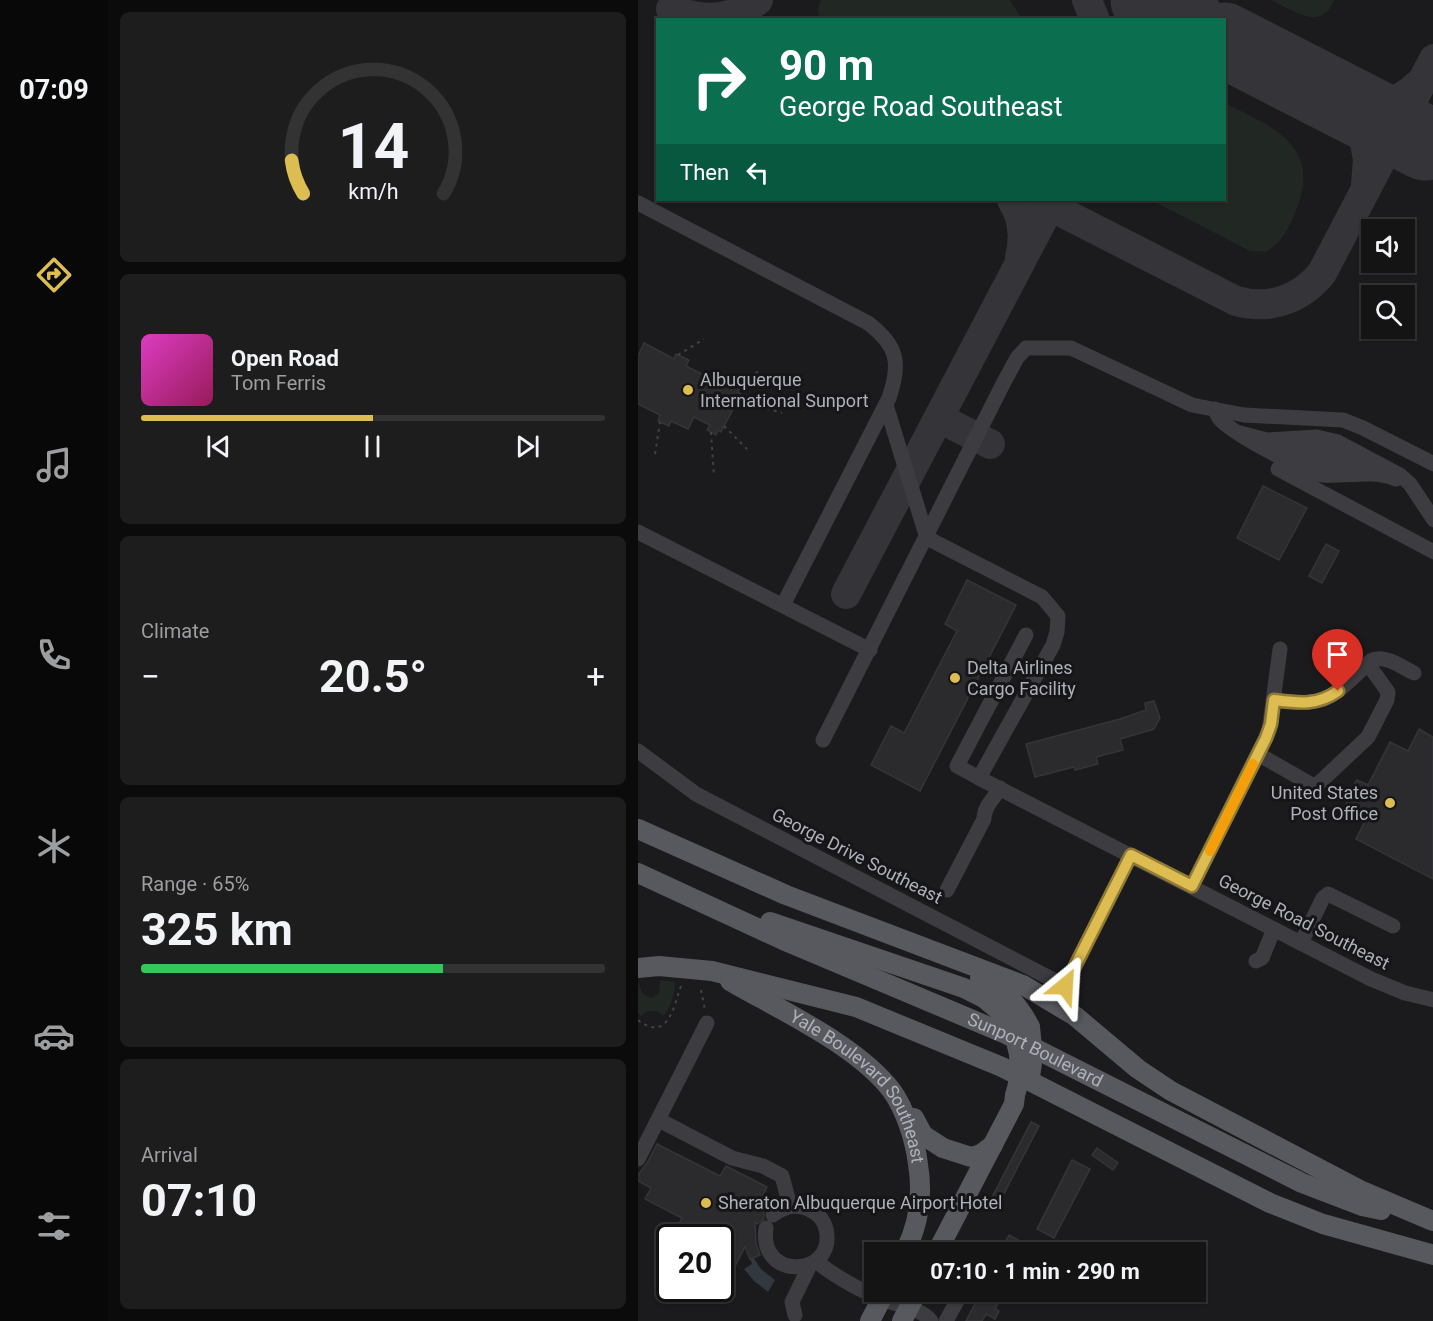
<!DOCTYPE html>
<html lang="en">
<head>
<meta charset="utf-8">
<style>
  :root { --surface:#141415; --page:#1d1d1e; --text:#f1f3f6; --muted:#9d9ea0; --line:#333334; --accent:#ddbd51 }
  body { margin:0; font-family:Roboto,sans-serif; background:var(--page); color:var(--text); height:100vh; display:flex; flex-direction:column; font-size:22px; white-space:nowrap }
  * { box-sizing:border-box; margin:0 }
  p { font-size:20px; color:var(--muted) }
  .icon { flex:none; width:33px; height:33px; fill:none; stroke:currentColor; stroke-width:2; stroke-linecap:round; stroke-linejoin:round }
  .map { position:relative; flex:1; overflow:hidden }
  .side { display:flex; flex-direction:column; gap:12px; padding:12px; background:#0b0b0c; width:530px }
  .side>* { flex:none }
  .banner { position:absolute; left:18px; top:18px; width:570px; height:183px; border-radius:0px; box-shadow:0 2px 4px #0004,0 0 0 2px var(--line); background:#0b6e4f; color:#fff; overflow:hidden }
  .tools { position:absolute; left:723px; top:219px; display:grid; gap:12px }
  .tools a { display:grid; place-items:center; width:54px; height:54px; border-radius:0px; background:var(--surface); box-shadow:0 2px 4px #0004,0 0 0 2px var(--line); font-size:30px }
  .speed { position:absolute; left:18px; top:1224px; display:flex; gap:12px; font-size:30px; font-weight:700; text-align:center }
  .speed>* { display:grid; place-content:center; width:78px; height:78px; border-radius:50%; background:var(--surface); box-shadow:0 2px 4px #0004,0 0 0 2px var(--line); line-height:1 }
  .speed .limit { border:3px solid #111; border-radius:9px; background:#fff; color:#111 }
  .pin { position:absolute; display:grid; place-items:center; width:51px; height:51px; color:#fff; margin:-62px -26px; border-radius:50% 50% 50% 0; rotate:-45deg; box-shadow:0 0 6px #0007 }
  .pin .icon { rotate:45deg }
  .me { position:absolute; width:66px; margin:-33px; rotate:27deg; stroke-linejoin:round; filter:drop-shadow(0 0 4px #0008) }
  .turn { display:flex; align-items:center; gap:21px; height:126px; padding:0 24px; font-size:27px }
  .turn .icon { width:78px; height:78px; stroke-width:2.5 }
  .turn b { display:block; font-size:42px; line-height:51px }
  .then { display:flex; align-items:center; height:57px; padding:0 24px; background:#0003; gap:12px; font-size:22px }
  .big { font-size:45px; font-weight:700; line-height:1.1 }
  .side .card { flex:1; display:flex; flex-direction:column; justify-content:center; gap:9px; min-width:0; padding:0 21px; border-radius:9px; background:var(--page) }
  .side .dial { align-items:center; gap:0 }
  .dial svg { height:156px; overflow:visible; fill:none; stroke:var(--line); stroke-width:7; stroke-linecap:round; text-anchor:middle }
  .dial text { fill:var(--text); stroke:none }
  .song { display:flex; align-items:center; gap:18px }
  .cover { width:72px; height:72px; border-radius:9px; background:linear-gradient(135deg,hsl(310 70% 55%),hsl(330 70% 35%)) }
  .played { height:6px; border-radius:3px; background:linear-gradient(90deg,var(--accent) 50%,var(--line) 50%) }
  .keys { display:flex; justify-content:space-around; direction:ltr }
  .heat { display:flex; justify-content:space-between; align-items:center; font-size:33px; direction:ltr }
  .charge { height:9px; border-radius:4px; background:linear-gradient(90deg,#34c759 65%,var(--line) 0) }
  .trip { position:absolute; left:226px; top:1242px; width:342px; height:60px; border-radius:0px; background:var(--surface); box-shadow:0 2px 4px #0004,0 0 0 2px var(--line); font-weight:700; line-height:60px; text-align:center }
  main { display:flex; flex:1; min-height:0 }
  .dock { display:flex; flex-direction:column; width:108px; justify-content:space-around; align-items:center; background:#080808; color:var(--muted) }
  .dock .icon { width:42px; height:42px }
  .dock .on { color:var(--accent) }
  .dock b { font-size:27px; color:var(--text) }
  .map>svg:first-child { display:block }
  .green { fill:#212722 }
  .water { fill:#32383f }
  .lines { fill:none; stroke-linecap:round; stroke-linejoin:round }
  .taxiway { stroke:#353539; stroke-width:30 }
  .runway { stroke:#353539; stroke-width:75 }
  .building { fill:#2b2b2d; stroke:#353538; stroke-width:1.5 }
  .path { stroke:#424348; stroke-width:2; stroke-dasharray:3 4.5; stroke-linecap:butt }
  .minor { stroke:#3c3c41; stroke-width:15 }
  .major { stroke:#58595f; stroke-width:20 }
  .major-bridge { stroke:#58595f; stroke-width:20 }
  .route-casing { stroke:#907b35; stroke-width:15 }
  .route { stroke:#ddbd51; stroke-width:10 }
  .slow { stroke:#f59e0b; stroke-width:10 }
  .poi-dot { fill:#ddbd51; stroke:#161517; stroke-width:2 }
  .labels { text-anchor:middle; stroke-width:6; stroke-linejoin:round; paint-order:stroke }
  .poi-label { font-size:18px; fill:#afb1ba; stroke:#161517; text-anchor:start }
  .street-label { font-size:18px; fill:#afb1ba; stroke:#161517 }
</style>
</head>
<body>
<main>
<nav class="dock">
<b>07:09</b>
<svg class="icon on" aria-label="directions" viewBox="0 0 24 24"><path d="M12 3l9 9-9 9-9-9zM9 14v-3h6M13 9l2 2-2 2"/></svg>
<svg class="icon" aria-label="music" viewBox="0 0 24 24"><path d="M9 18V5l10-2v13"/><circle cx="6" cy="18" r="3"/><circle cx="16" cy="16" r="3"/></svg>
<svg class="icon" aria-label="phone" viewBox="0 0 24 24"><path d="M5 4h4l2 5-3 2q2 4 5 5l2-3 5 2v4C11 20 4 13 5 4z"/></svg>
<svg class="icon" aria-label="climate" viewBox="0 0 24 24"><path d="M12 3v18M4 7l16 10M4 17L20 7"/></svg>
<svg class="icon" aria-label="car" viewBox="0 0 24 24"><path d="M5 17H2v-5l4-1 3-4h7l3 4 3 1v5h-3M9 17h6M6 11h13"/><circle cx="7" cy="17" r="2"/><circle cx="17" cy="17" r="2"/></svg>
<svg class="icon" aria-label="filters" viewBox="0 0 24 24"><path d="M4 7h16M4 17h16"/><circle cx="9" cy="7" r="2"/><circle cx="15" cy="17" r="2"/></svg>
</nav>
<section class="side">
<div class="card dial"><svg viewBox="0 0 100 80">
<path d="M14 69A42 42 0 1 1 86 69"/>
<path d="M14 69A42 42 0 0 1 8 52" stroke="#ddbd51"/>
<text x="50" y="56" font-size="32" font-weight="700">14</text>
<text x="50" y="72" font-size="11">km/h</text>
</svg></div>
<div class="card">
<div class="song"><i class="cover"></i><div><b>Open Road</b><p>Tom Ferris</p></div></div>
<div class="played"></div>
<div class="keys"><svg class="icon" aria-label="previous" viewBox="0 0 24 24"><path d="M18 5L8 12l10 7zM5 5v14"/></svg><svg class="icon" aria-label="pause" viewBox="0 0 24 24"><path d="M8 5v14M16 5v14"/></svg><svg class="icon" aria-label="next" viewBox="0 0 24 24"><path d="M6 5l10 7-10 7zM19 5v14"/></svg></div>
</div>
<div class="card"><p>Climate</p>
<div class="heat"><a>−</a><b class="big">20.5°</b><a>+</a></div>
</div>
<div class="card"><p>Range · 65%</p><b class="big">325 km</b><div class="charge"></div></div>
<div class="card"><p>Arrival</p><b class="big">07:10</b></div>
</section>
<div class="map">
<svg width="796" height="1321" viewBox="0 0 796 1321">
  <rect width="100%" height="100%" fill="#1b1a1c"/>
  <g class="green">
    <path d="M183,0H372L384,19H181L180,8Z"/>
    <path d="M633,0H696C683,33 655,10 633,0Z"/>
    <path d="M587,103C636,128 684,145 658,211C651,228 644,243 628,252L612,251L513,200H586Z"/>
    <path d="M22,980L37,982C37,995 33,1005 26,1016C18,1009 10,1010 3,1016L0,1013V981L4,993L13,998L21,993Z"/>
  </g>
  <path class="water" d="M115,1257L123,1269L137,1280L130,1292L116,1281L106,1269L114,1264L112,1259Z"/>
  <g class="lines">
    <g class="taxiway">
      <path d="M449,0L457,20"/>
      <path d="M33,9C63,22 93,22 120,0"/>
      <path d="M499,20L508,0"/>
      <path d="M586,40L698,97L718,123L727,143L730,159L728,185"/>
      <path d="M698,97C733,108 756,109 783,82"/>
      <path d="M374,200C385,217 387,237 382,257"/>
      <path d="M400,200L598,301C631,310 662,300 684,273L796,59"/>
      <path d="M301,418L352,444"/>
      <path d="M208,594L415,200"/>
    </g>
    <g class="runway">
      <path d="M510,0L548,20"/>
      <path d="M586,40L787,143"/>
    </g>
  </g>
  <g class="building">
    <path d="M6,343L36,359L38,354L51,360L48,366L85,385L88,379L102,387L100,392L103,394L83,432L80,430L78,435L69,430L72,425L56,417L50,429L33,421L31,426L20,421L22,415L0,404V356Z"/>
    <path d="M625,486L669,508L641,560L599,538Z"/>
    <path d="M688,544L701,551L684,583L671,576Z"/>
    <path d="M329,580L378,605L282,791L233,765L253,726L266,733L319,631L307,624Z"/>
    <path d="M516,701L522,718L516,729L482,739L485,750L458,757L460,764L437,770L436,767L397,777L388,744L482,719L508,710L507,703Z"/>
    <path d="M781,729L795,737V879L718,839L727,821L705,809L711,798L708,796L719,780L730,785L752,742L770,751Z"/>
    <path d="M393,1122L401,1126L357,1211L349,1207Z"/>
    <path d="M19,1144L82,1176L88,1166L129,1187L119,1207L126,1211V1219L119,1224L117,1222L118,1243L122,1255L112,1259L107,1247L95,1270L82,1263V1238H37L41,1230L38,1229L44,1218L7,1199L13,1188L0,1181V1175L9,1163Z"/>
    <path d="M459,1148L480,1163L475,1170L454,1155Z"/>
    <path d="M434,1160L452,1169L416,1238L399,1229Z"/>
    <path d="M371,1235L387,1244L382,1252H362Z"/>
    <path d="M343,1292H366L357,1309L361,1311L357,1319L348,1314L344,1321H328Z"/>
  </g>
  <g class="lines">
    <g class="path">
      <path d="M40,355L66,339"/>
      <path d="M98,385L123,370"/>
      <path d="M100,399L144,413"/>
      <path d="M86,426L109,449"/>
      <path d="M73,432L76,477"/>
      <path d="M17,454L22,422"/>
      <path d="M63,990L67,1010"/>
      <path d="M0,1020C31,1044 36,1004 44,983"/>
    </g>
    <g class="minor">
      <path d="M0,203L230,323C260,346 263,363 251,398L145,605"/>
      <path d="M248,405L289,538L404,597L420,616L419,632L415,645L341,778L733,979L767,993L796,1000"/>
      <path d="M577,409C578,412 579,415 581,418C592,432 667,473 685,475C709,477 735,469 758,479"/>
      <path d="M602,433L629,440L679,437L700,442L762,475L772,484L796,520"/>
      <path d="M637,450L712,451"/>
      <path d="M664,463L728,464L739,465"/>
      <path d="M640,469L796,552"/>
      <path d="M0,532L232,650"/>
      <path d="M636,700C693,709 694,695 734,660C749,655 763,667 776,673"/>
      <path d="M185,740L366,382L379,358L388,348H433L554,405L606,415L705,420L725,428L796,464"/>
      <path d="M0,751L58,794L427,986L493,855"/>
      <path d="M620,754L674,785L680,784L730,737L749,700L750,692L730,664"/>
      <path d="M341,778L319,766L388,635"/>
      <path d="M554,886L631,731L642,649"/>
      <path d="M309,890L346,819C346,806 356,799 362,788"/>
      <path d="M663,943L685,898L690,894L755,926"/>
      <path d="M618,961L624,958L636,929"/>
      <path d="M21,1120L94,1158L125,1166L144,1176L152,1206"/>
      <path d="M0,1159L69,1023"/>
      <path d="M128,1228C120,1282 199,1277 188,1229C186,1220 179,1213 170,1209C157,1203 146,1207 135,1215"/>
      <path d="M178,1261C197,1277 220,1289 243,1299C259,1305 283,1308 293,1321"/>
      <path d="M157,1315L154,1302L172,1265"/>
      <path d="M308,1321L324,1292"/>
    </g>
    <g class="major">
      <path d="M0,829L148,895L385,985L437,1016L500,1069L533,1091L724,1191L795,1221"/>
      <path id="s1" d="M0,873L145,940L368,1034L664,1183L724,1206L743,1210"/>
      <path d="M132,922L326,988L346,998L365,1014"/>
      <path d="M0,968L21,966L74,971L218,1007L364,1067L632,1203L685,1224L796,1255"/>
      <path d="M342,978C365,987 381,1005 392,1027"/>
      <path id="s2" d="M92,981C142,1010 219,1045 254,1091C268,1111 277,1140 280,1164C285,1195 281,1224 267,1252"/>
      <path d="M276,1118L285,1135L305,1148L333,1157L343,1154L355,1145"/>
      <path d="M299,1252L376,1104L377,1095"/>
      <path d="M232,1321L247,1292"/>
      <path d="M264,1321L279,1292"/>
    </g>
    <g class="major-bridge">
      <path d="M365,1014C381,1040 387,1066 377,1095"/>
      <path d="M392,1027L395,1056L392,1077"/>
    </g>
  </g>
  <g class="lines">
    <g class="route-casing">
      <path id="route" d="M427,986L493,855L554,886L628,738L633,724L636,700C660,703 679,706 700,691"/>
    </g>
    <use href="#route" class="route"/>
    <path class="slow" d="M572,851L615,764"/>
  </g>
  <g class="poi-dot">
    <circle cx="50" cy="390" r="6"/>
    <circle cx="317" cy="678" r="6"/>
    <circle cx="752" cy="803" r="6"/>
    <circle cx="68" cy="1203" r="6"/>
  </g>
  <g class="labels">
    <g class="poi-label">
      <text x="62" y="386">Albuquerque<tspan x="62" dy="21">International Sunport</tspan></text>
      <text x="329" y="674">Delta Airlines<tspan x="329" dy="21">Cargo Facility</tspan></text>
      <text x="740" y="799" text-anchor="end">United States<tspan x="740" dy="21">Post Office</tspan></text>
      <text x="80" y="1209">Sheraton Albuquerque Airport Hotel</text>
    </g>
    <g class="street-label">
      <text transform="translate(219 856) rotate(27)" y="6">George Drive Southeast</text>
      <text transform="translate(666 922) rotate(27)" y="6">George Road Southeast</text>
      <text dy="6" stroke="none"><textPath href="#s1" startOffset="435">Sunport Boulevard</textPath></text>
      <text dy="6" stroke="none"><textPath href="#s2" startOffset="172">Yale Boulevard Southeast</textPath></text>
    </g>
  </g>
</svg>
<div class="tools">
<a><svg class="icon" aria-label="sound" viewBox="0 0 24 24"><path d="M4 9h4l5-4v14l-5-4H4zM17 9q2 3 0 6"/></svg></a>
<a><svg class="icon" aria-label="search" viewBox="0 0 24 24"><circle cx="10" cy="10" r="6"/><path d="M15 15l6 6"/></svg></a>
</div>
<div class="speed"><div class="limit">20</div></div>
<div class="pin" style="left:700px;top:691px;background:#d93025"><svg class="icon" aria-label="arrive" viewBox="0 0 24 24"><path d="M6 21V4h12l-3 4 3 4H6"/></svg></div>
<svg class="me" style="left:427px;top:986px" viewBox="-20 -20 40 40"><path d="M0-17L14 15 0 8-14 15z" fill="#ddbd51" stroke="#fff" stroke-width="4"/></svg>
<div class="trip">07:10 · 1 min · 290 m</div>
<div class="banner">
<div class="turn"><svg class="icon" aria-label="right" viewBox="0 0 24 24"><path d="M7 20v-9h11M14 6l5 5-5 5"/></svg><div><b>90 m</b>George Road Southeast</div></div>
<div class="then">Then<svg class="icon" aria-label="left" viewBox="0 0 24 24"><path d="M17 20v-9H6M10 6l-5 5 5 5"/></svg></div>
</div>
</div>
</main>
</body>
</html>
